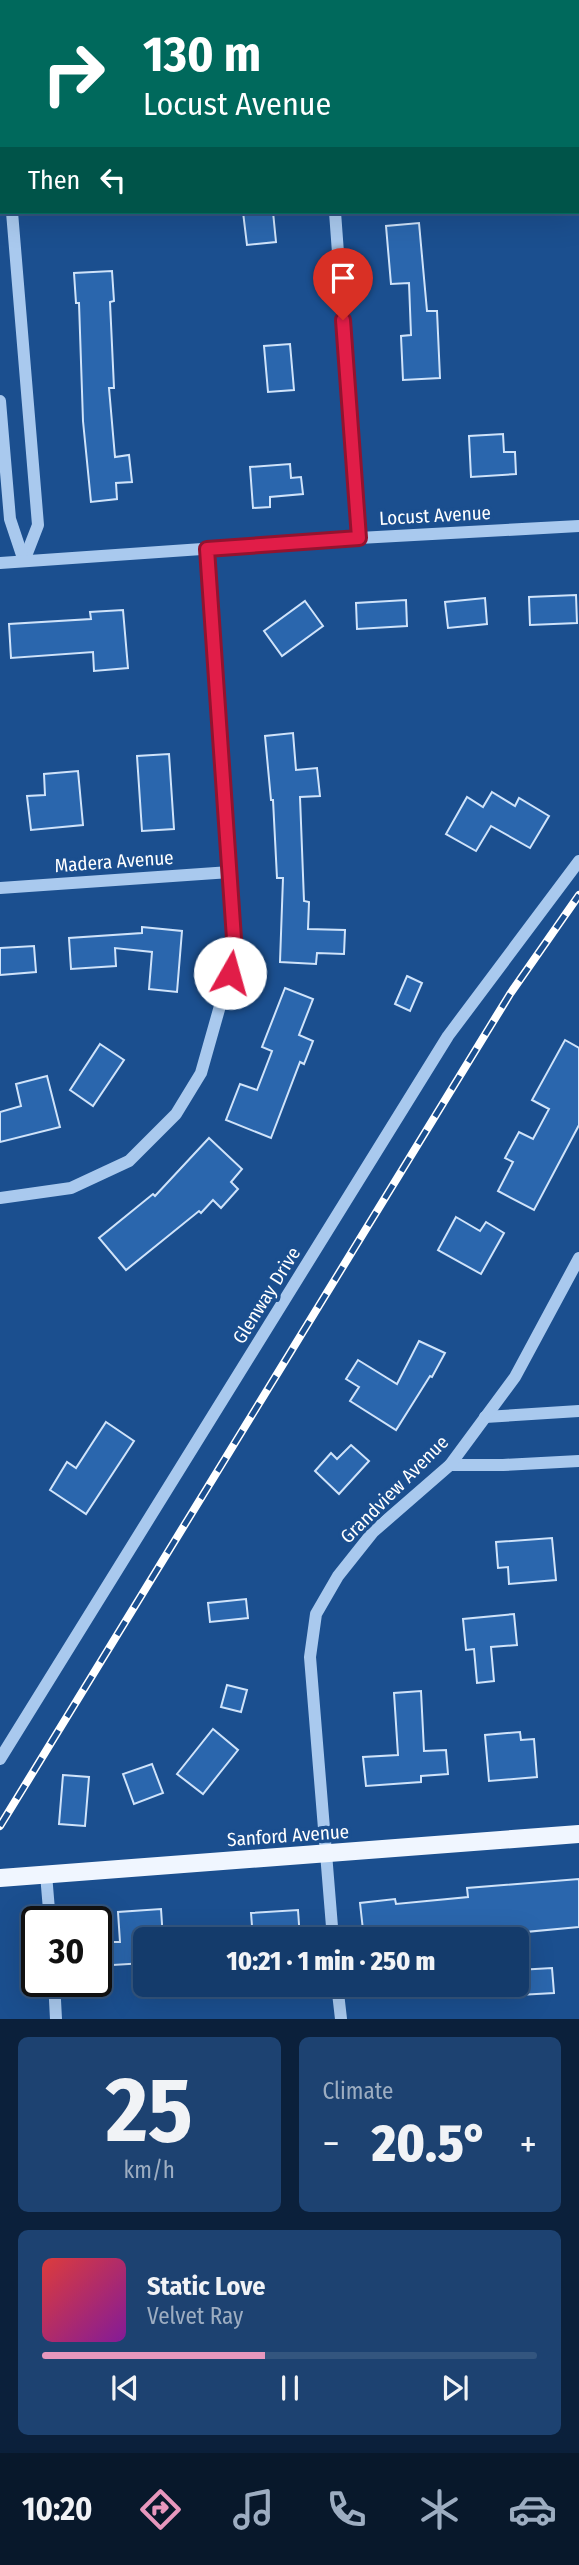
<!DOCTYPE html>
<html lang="en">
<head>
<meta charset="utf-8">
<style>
  :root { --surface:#143b6b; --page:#1d4271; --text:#f1f3f6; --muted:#9dadc1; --line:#33557e; --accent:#e797bd }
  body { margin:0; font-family:"Fira Sans Condensed",sans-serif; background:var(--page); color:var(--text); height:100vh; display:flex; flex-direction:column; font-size:26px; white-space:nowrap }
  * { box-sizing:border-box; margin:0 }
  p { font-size:23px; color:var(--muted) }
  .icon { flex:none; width:38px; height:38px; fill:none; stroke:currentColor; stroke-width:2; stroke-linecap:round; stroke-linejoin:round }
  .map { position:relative; height:2019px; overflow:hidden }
  .details { display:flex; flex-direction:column; gap:18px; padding:18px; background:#0b203b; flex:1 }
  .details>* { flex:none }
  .guide { position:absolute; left:0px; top:0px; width:579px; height:214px; box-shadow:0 7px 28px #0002,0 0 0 2px var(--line); background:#00695c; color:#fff; overflow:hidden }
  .speed { position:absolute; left:21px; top:1906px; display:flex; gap:14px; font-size:35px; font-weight:700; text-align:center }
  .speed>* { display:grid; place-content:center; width:91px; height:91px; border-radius:50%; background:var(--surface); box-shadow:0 7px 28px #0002,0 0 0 2px var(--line); line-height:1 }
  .speed .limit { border:4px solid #111; border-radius:10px; background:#fff; color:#111 }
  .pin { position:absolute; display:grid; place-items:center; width:60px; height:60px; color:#fff; margin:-72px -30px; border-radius:50% 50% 50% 0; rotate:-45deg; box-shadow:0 0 7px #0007 }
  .pin .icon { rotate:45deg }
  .me { position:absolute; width:77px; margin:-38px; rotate:7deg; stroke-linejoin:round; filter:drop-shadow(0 0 5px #0008) }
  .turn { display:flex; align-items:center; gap:24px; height:147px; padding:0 28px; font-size:32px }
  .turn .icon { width:91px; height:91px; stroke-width:2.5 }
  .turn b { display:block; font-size:49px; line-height:60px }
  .then { display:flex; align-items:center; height:66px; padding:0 28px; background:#0003; gap:14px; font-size:26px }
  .big { font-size:52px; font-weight:800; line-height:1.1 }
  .details .card { flex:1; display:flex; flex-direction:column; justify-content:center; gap:10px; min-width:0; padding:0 24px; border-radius:10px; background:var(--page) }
  .details .dial { align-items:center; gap:0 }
  .dial b { font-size:91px; line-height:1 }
  .song { display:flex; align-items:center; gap:21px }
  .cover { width:84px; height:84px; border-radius:10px; background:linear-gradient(135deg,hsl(0 70% 55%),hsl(290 70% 35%)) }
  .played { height:7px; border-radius:4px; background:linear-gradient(90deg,var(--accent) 45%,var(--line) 45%) }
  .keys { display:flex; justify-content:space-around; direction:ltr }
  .heat { display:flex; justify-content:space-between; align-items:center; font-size:38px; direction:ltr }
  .details .tiles { flex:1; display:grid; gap:18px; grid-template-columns:1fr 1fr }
  .card:last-child { grid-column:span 2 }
  .trip { position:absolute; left:133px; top:1927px; width:396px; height:70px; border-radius:10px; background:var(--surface); box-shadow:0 7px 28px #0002,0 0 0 2px var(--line); font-weight:800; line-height:70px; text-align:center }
  .dock { display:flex; height:112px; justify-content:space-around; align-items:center; background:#08182b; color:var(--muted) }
  .dock .icon { width:49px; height:49px }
  .dock .current { color:var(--accent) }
  .dock b { font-size:32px; color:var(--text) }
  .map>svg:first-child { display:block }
  .building { fill:#2a66ad; stroke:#cfe3fa; stroke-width:2 }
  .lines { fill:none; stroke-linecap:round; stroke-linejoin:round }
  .minor { stroke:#a9c9ee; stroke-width:12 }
  .major { stroke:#f0f6ff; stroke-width:18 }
  .rail-casing { stroke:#fff; stroke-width:8 }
  .rail { stroke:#1b4f8f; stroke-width:5; stroke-dasharray:16; stroke-linecap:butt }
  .route-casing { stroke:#92132f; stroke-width:18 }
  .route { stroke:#e11d48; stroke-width:12 }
  .labels { text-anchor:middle; stroke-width:7; stroke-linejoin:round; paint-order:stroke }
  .street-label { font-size:19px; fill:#fff; stroke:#1b4f8f }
</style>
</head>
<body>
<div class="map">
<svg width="579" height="2019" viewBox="0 0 579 2019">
  <rect width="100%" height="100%" fill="#1b4f8f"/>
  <g class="building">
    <path d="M243,212H273L276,242L247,245Z"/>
    <path d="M419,223L427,311H437L440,378L403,380L401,336L411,335L409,283L391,284L386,226Z"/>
    <path d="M112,271L114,301L110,302L114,388H109L115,457L129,455L132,482L116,483L117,499L91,502L83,421L79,303H76L74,273Z"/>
    <path d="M290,344L294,390L268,392L264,346Z"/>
    <path d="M503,434L504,452H515L516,474L471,477L469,436Z"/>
    <path d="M290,464L291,478L301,477L303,494L270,497V507L253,508L250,467Z"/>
    <path d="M576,595L577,623L530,625L529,597Z"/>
    <path d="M485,598L487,624L448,628L445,602Z"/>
    <path d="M406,600L407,626L357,629L356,603Z"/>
    <path d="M305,601L323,626L282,656L264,631Z"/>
    <path d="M123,610L128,668L94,671L93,652L11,658L9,624L91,619L90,612Z"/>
    <path d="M293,733L296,770L317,768L320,796L300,797L304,901L309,902L308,929L345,930L344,954L317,953L316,964L280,962L283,878H277L273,800H271L265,736Z"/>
    <path d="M169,754L174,829L142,831L137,756Z"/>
    <path d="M78,771L83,825L31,830L27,796L45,795L44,774Z"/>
    <path d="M492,792L515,806L519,798L549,816L530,848L491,826L476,851L446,834L467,797L483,807Z"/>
    <path d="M142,927L182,931L177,992L149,989L152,952L115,948L116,966L71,969L69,938L142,933Z"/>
    <path d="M34,946L36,972L0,975V948Z"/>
    <path d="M407,976L422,983L410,1011L395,1004Z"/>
    <path d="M285,988L313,999L299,1035L313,1041L304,1064L300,1062L271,1138L226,1120L240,1084L257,1090L272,1051L262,1047Z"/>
    <path d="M565,1040L579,1048V1125L534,1210L498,1191L513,1162L505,1158L519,1132L533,1139L549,1109L532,1100Z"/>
    <path d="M100,1044L124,1060L93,1106L70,1090Z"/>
    <path d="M47,1076L60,1127L0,1142V1112L21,1106L16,1084Z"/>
    <path d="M209,1138L242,1169L231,1182L238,1189L221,1208L213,1200L201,1213L199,1211L126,1270L99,1238L153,1194L155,1196Z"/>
    <path d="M456,1217L480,1231L486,1222L504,1233L481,1274L438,1250Z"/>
    <path d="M419,1341L445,1353L432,1377L430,1376L396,1430L350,1401L359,1387L346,1379L358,1360L397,1384Z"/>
    <path d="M106,1422L134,1441L86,1514L50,1490L67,1462L76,1468Z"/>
    <path d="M351,1445L369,1461L339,1494L315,1471L331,1453L337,1459Z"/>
    <path d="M552,1538L556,1580L509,1584L508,1567L498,1568L496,1542Z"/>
    <path d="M246,1599L248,1618L210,1622L208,1603Z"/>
    <path d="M514,1614L517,1645L491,1647L494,1681L477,1683L474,1649L466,1650L463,1619Z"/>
    <path d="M227,1685L247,1690L241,1712L221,1707Z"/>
    <path d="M421,1691L424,1751L446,1750L448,1774L421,1776V1782L366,1786L363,1757L398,1755L394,1693Z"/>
    <path d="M213,1729L238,1750L203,1794L177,1774Z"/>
    <path d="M520,1732L521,1740L534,1739L537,1777L489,1781L485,1735Z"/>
    <path d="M152,1764L163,1793L134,1804L123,1774Z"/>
    <path d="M63,1775L89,1777L85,1826L59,1824Z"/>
    <path d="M579,1879V1927L504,1934L505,1939H471V1931L364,1939L360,1903L395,1899L396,1904L468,1897L467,1888Z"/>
    <path d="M161,1909L163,1939H145V1963L113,1965L112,1942H120L118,1912Z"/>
    <path d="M298,1910L300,1939H253L251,1913Z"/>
    <path d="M552,1968L554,1993L519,1995L518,1970Z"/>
  </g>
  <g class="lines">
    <g class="minor">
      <path d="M318,0V2"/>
      <path d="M0,57L2,79"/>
      <path d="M12,212L38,525L24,561"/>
      <path d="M335,212L359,538"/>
      <path d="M0,401L10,519L24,561"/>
      <path d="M0,563L359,538L579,526"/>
      <path d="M0,888L230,872"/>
      <path d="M0,1198L71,1188L129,1161L176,1114L201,1073L235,953L207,549"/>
      <path d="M485,1417L579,1411"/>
      <path d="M450,1465H503L579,1461"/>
      <path d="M0,1759L448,1036L579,861"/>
      <path d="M46,1874L50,1922"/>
      <path d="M333,1939L310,1657L316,1614L338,1576L373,1532L450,1465L515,1377L579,1258"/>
      <path d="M54,1981L56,2019"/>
      <path d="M337,1984L341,2019"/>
    </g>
    <path class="major" d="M0,1878L579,1834"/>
    <g class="rail-casing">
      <path id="rail" d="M0,1826L510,994L579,895"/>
    </g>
    <use href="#rail" class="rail"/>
  </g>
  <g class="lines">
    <g class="route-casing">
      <path id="route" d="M230,973L235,953L207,549L359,538L343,320"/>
    </g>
    <use href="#route" class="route"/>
  </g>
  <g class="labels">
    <g class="street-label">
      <text transform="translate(435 515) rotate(-3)" y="7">Locust Avenue</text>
      <text transform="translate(114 861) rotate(-4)" y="7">Madera Avenue</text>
      <text transform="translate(266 1295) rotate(-58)" y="7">Glenway Drive</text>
      <text transform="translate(394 1489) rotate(-45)" y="7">Grandview Avenue</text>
      <text transform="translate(288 1835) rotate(-4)" y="7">Sanford Avenue</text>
    </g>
  </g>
</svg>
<div class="speed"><div class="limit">30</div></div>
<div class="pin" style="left:343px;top:320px;background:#d93025"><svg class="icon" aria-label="arrive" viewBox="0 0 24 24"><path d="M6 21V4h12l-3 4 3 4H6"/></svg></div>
<svg class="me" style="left:230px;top:973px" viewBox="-20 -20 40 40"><circle r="19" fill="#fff"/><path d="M0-13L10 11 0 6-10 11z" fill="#e11d48"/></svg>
<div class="trip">10:21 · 1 min · 250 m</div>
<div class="guide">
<div class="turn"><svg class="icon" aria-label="right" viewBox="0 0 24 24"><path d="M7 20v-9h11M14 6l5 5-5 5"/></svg><div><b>130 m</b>Locust Avenue</div></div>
<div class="then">Then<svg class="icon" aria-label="left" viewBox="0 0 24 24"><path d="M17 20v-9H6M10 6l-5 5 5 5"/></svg></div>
</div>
</div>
<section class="details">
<div class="tiles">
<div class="card dial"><b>25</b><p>km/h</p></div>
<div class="card"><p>Climate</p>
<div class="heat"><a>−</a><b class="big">20.5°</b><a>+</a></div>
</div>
<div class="card">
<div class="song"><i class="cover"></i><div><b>Static Love</b><p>Velvet Ray</p></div></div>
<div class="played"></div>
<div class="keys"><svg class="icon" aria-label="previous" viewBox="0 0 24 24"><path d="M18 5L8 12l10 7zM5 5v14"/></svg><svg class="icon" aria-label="pause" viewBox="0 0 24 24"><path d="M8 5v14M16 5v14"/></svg><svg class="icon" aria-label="next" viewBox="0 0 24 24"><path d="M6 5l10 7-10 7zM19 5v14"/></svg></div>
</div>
</div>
</section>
<nav class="dock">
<b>10:20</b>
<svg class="icon current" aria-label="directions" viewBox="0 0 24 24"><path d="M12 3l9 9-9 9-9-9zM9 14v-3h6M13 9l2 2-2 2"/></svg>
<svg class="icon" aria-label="music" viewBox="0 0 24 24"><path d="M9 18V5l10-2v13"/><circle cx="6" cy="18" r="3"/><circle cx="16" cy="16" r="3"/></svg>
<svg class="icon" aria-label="phone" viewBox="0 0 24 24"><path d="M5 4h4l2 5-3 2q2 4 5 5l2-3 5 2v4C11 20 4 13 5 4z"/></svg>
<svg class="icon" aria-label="climate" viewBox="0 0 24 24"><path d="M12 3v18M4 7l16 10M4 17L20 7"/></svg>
<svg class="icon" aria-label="car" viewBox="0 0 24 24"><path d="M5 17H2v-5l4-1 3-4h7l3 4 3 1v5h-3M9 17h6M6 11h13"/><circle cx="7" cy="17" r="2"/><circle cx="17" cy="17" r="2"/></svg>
</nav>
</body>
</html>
